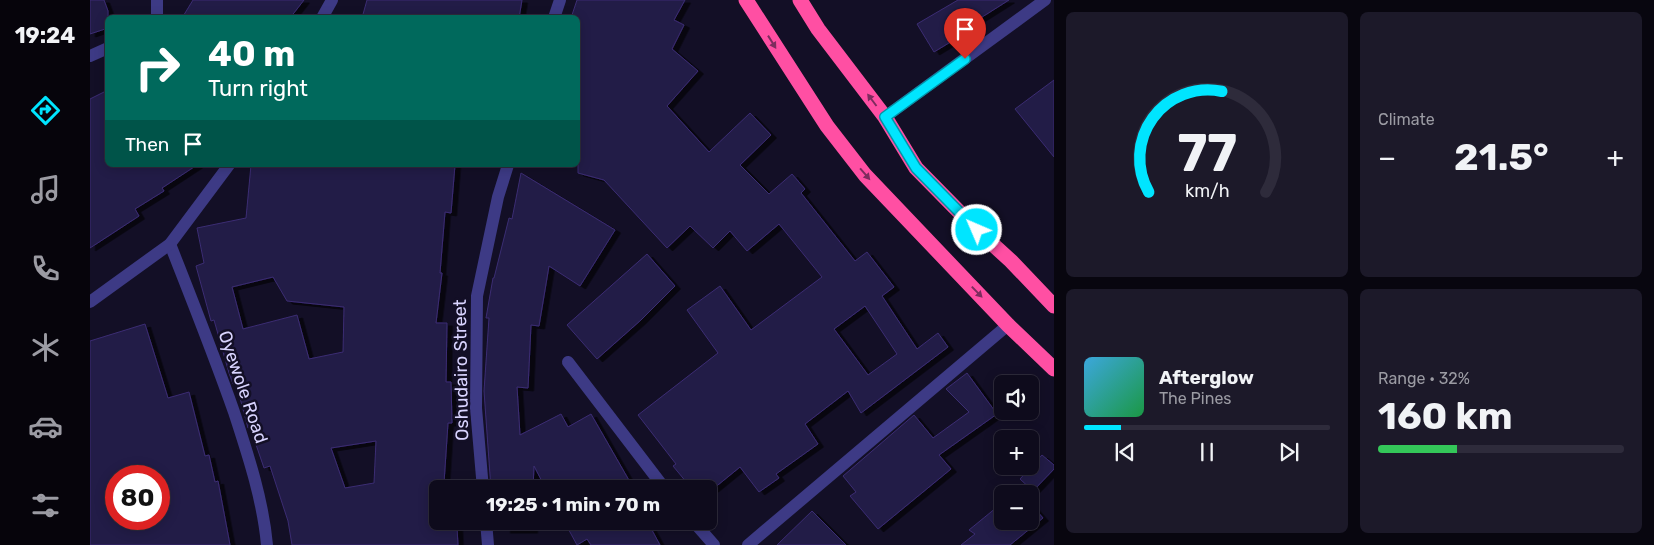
<!DOCTYPE html>
<html lang="en">
<head>
<meta charset="utf-8">
<style>
  :root { --surface:#0e0b1c; --page:#1c1929; --text:#f1f3f6; --muted:#9b9ba3; --line:#2e2b3b; --accent:#00e5ff }
  body { margin:0; font-family:Rubik,sans-serif; background:var(--page); color:var(--text); height:100vh; display:flex; flex-direction:column; font-size:19px; white-space:nowrap }
  * { box-sizing:border-box; margin:0 }
  p { font-size:16px; color:var(--muted) }
  .icon { flex:none; width:28px; height:28px; fill:none; stroke:currentColor; stroke-width:2; stroke-linecap:round; stroke-linejoin:round }
  .map { position:relative; flex:1; overflow:hidden }
  .panel { display:flex; flex-direction:column; gap:12px; padding:12px; background:#08060f; width:600px }
  .panel>* { flex:none }
  .hud { position:absolute; left:15px; top:15px; width:475px; height:152px; border-radius:8px; box-shadow:0 2px 12px #0003,0 0 0 1px var(--line); background:#00695c; color:#fff; overflow:hidden }
  .fabs { position:absolute; left:904px; top:375px; display:grid; gap:10px }
  .fabs a { display:grid; place-items:center; width:45px; height:45px; border-radius:8px; background:var(--surface); box-shadow:0 2px 12px #0003,0 0 0 1px var(--line); font-size:25px }
  .speed { position:absolute; left:15px; top:465px; display:flex; gap:10px; font-size:25px; font-weight:700; text-align:center }
  .speed>* { display:grid; place-content:center; width:65px; height:65px; border-radius:50%; background:var(--surface); box-shadow:0 2px 12px #0003,0 0 0 1px var(--line); line-height:1 }
  .speed .limit { border:8px solid #d22; background:#fff; color:#111 }
  .pin { position:absolute; display:grid; place-items:center; width:42px; height:42px; color:#fff; margin:-51px -21px; border-radius:50% 50% 50% 0; rotate:-45deg; box-shadow:0 0 5px #0007 }
  .pin .icon { rotate:45deg }
  .me { position:absolute; width:55px; margin:-28px; rotate:315deg; stroke-linejoin:round; filter:drop-shadow(0 0 4px #0008) }
  .turn { display:flex; align-items:center; gap:18px; height:105px; padding:0 20px; font-size:22px }
  .turn .icon { width:65px; height:65px; stroke-width:2.5 }
  .turn b { display:block; font-size:35px; line-height:42px }
  .then { display:flex; align-items:center; height:48px; padding:0 20px; background:#0003; gap:10px; font-size:19px }
  .big { font-size:38px; font-weight:700; line-height:1.1 }
  .panel .tile { flex:1; display:flex; flex-direction:column; justify-content:center; gap:8px; min-width:0; padding:0 18px; border-radius:8px; background:var(--page) }
  .panel .dial { align-items:center; gap:0 }
  .dial svg { height:130px; overflow:visible; fill:none; stroke:var(--line); stroke-width:7; stroke-linecap:round; text-anchor:middle }
  .dial text { fill:var(--text); stroke:none }
  .song { display:flex; align-items:center; gap:15px }
  .cover { width:60px; height:60px; border-radius:8px; background:linear-gradient(135deg,hsl(200 70% 55%),hsl(140 70% 35%)) }
  .played { height:5px; border-radius:2px; background:linear-gradient(90deg,var(--accent) 15%,var(--line) 15%) }
  .keys { display:flex; justify-content:space-around; direction:ltr }
  .heat { display:flex; justify-content:space-between; align-items:center; font-size:28px; direction:ltr }
  .charge { height:8px; border-radius:4px; background:linear-gradient(90deg,#34c759 32%,var(--line) 0) }
  .panel .tiles { flex:1; display:grid; gap:12px; grid-template-columns:repeat(2,1fr) }
  .trip { position:absolute; left:339px; top:480px; width:288px; height:50px; border-radius:8px; background:var(--surface); box-shadow:0 2px 12px #0003,0 0 0 1px var(--line); font-weight:700; line-height:50px; text-align:center }
  main { display:flex; flex:1; min-height:0 }
  .dock { display:flex; flex-direction:column; width:90px; justify-content:space-around; align-items:center; background:#06040b; color:var(--muted) }
  .dock .icon { width:35px; height:35px }
  .dock .on { color:var(--accent) }
  .dock b { font-size:22px; color:var(--text) }
  .map>svg:first-child { display:block }
  .building { fill:#241b47; stroke:#3b2d73; fill-rule:evenodd; filter:url(#shadow) }
  .lines { fill:none; stroke-linecap:round; stroke-linejoin:round }
  .street { stroke:#3d3a85; stroke-width:12 }
  .highway { stroke:#ff4fa3; stroke-width:15 }
  .oneway { fill:#7d2c5e }
  .route-casing { stroke:#0095a6; stroke-width:12 }
  .route { stroke:#00e5ff; stroke-width:9 }
  .labels { text-anchor:middle; stroke-width:5; stroke-linejoin:round; paint-order:stroke }
  .street-label { font-size:18px; fill:#d9d4ff; stroke:#130f26 }
</style>
</head>
<body>
<main>
<nav class="dock">
<b>19:24</b>
<svg class="icon on" aria-label="directions" viewBox="0 0 24 24"><path d="M12 3l9 9-9 9-9-9zM9 14v-3h6M13 9l2 2-2 2"/></svg>
<svg class="icon" aria-label="music" viewBox="0 0 24 24"><path d="M9 18V5l10-2v13"/><circle cx="6" cy="18" r="3"/><circle cx="16" cy="16" r="3"/></svg>
<svg class="icon" aria-label="phone" viewBox="0 0 24 24"><path d="M5 4h4l2 5-3 2q2 4 5 5l2-3 5 2v4C11 20 4 13 5 4z"/></svg>
<svg class="icon" aria-label="climate" viewBox="0 0 24 24"><path d="M12 3v18M4 7l16 10M4 17L20 7"/></svg>
<svg class="icon" aria-label="car" viewBox="0 0 24 24"><path d="M5 17H2v-5l4-1 3-4h7l3 4 3 1v5h-3M9 17h6M6 11h13"/><circle cx="7" cy="17" r="2"/><circle cx="17" cy="17" r="2"/></svg>
<svg class="icon" aria-label="filters" viewBox="0 0 24 24"><path d="M4 7h16M4 17h16"/><circle cx="9" cy="7" r="2"/><circle cx="15" cy="17" r="2"/></svg>
</nav>
<div class="map">
<svg width="964" height="545" viewBox="0 0 964 545">
  <defs>
    <filter id="shadow"><feDropShadow dx="5.5" dy="3" stdDeviation="0" flood-color="#0009"/></filter>
  </defs>
  <rect width="100%" height="100%" fill="#130f26"/>
  <g class="building">
    <path d="M0,0H14L18,11V28L0,34Z"/>
    <path d="M103,0H214L200,18H92Z"/>
    <path d="M277,0H432L429,18H272Z"/>
    <path d="M487,0H595L584,20L594,25L582,49L608,71L577,106L619,152L660,113L681,135L650,165L679,194L702,174L715,189L711,193L765,261L777,252L804,287L792,296L827,349L848,333L858,347L771,413L758,391L715,424L728,444L686,474L689,478L669,492L650,467L623,489H602L583,466L586,464L548,415L628,353L597,310L630,286L661,330L732,277L689,224L657,251L640,231L623,248L600,226L577,248L514,180L488,173V18H481ZM775,306L807,354L778,375L744,329Z"/>
    <path d="M868,0H919L889,19L875,30L877,32L844,52L827,24Z"/>
    <path d="M964,80V157L925,109Z"/>
    <path d="M18,90V165H107L72,188L74,191L45,209L49,216L0,248V99Z"/>
    <path d="M161,165H365L361,213L355,212L350,273H352L346,323H357L356,382H361L362,423H358L354,483H360V489H348V521H360V528L367,527L368,545H202L198,521L180,466L174,468L160,427L158,428L146,383L143,384L139,373L124,320L121,321L106,266L114,263L107,228L156,218ZM183,277L197,301L254,307L253,352L219,359L207,315L153,329L142,287ZM286,441L284,483L255,488L241,448Z"/>
    <path d="M431,173L525,230L490,286L459,266L449,326L441,325L438,388L427,387L430,435L471,414L478,427L501,414L544,489H456L444,466L443,489H401L394,391L399,318H396L403,278H404L419,218L422,219Z"/>
    <path d="M557,254L585,286L551,320L507,359L477,325Z"/>
    <path d="M55,324L78,398L99,392L115,456L119,455L125,482L128,481L140,545H0V341ZM26,476H69V519H26Z"/>
    <path d="M877,373L907,414L849,455L861,469L788,529L760,496L766,492L753,476L824,415L843,438L879,412L856,389Z"/>
    <path d="M952,455L964,465V469L943,491L930,479Z"/>
    <path d="M912,503V521H940V503L953,518L920,545H871L885,534L879,530Z"/>
    <path d="M722,511L756,545H687Z"/>
    <rect x="415" y="521" width="27" height="9"/>
    <path d="M474,521H557L570,545H501L497,539L487,545Z"/>
  </g>
  <g class="lines">
    <g class="street">
      <path d="M67,18V0"/>
      <path d="M232,18L242,0"/>
      <path d="M464,18L470,0"/>
      <path d="M0,56L18,48"/>
      <path d="M795,117L955,0"/>
      <path d="M80,244C102,300 124,355 144,412C158,455 173,500 177,545"/>
      <path d="M0,302L80,244L139,165"/>
      <path d="M478,362L575,489"/>
      <path d="M393,489L386,408L387,296L408,197L418,165"/>
      <path d="M396,521L398,545"/>
      <path d="M603,521L624,545"/>
      <path d="M658,545L918,325"/>
    </g>
    <g class="highway">
      <path d="M656,0L737,126L775,175L918,325L964,369"/>
      <path d="M710,0L728,29L795,117L826,168L887,230L921,261L964,306"/>
    </g>
  </g>
  <defs><path id="oneway-solid" d="M-6-.8H1V-3.2L6.5 0L1 3.2V.8H-6Z" transform="scale(1.25)"/></defs>
  <g class="oneway">
    <use href="#oneway-solid" transform="translate(682 42) rotate(58)"/>
    <use href="#oneway-solid" transform="translate(782 100) rotate(-127)"/>
    <use href="#oneway-solid" transform="translate(775 174) rotate(49)"/>
    <use href="#oneway-solid" transform="translate(887 292) rotate(46)"/>
  </g>
  <g class="lines">
    <g class="route-casing">
      <path id="route" d="M875,59L795,117L826,168L887,230"/>
    </g>
    <use href="#route" class="route"/>
  </g>
  <g class="labels">
    <g class="street-label">
      <text transform="translate(371 370) rotate(-91)" y="6">Oshudairo Street</text>
      <text transform="translate(153 387) rotate(71)" y="6">Oyewole Road</text>
    </g>
  </g>
</svg>
<div class="fabs">
<a><svg class="icon" aria-label="sound" viewBox="0 0 24 24"><path d="M4 9h4l5-4v14l-5-4H4zM17 9q2 3 0 6"/></svg></a>
<a>+</a>
<a>−</a>
</div>
<div class="speed"><div class="limit">80</div></div>
<div class="pin" style="left:875px;top:59px;background:#d93025"><svg class="icon" aria-label="arrive" viewBox="0 0 24 24"><path d="M6 21V4h12l-3 4 3 4H6"/></svg></div>
<svg class="me" style="left:887px;top:230px" viewBox="-20 -20 40 40"><circle r="17" fill="#00e5ff" stroke="#fff" stroke-width="3"/><path d="M0-11L8 9 0 5-8 9z" fill="#fff"/></svg>
<div class="trip">19:25 · 1 min · 70 m</div>
<div class="hud">
<div class="turn"><svg class="icon" aria-label="right" viewBox="0 0 24 24"><path d="M7 20v-9h11M14 6l5 5-5 5"/></svg><div><b>40 m</b>Turn right</div></div>
<div class="then">Then<svg class="icon" aria-label="arrive" viewBox="0 0 24 24"><path d="M6 21V4h12l-3 4 3 4H6"/></svg></div>
</div>
</div>
<section class="panel">
<div class="tiles">
<div class="tile dial"><svg viewBox="0 0 100 80">
<path d="M14 69A42 42 0 1 1 86 69"/>
<path d="M14 69A42 42 0 0 1 59 7" stroke="#00e5ff"/>
<text x="50" y="56" font-size="32" font-weight="700">77</text>
<text x="50" y="72" font-size="11">km/h</text>
</svg></div>
<div class="tile"><p>Climate</p>
<div class="heat"><a>−</a><b class="big">21.5°</b><a>+</a></div>
</div>
<div class="tile">
<div class="song"><i class="cover"></i><div><b>Afterglow</b><p>The Pines</p></div></div>
<div class="played"></div>
<div class="keys"><svg class="icon" aria-label="previous" viewBox="0 0 24 24"><path d="M18 5L8 12l10 7zM5 5v14"/></svg><svg class="icon" aria-label="pause" viewBox="0 0 24 24"><path d="M8 5v14M16 5v14"/></svg><svg class="icon" aria-label="next" viewBox="0 0 24 24"><path d="M6 5l10 7-10 7zM19 5v14"/></svg></div>
</div>
<div class="tile"><p>Range · 32%</p><b class="big">160 km</b><div class="charge"></div></div>
</div>
</section>
</main>
</body>
</html>
